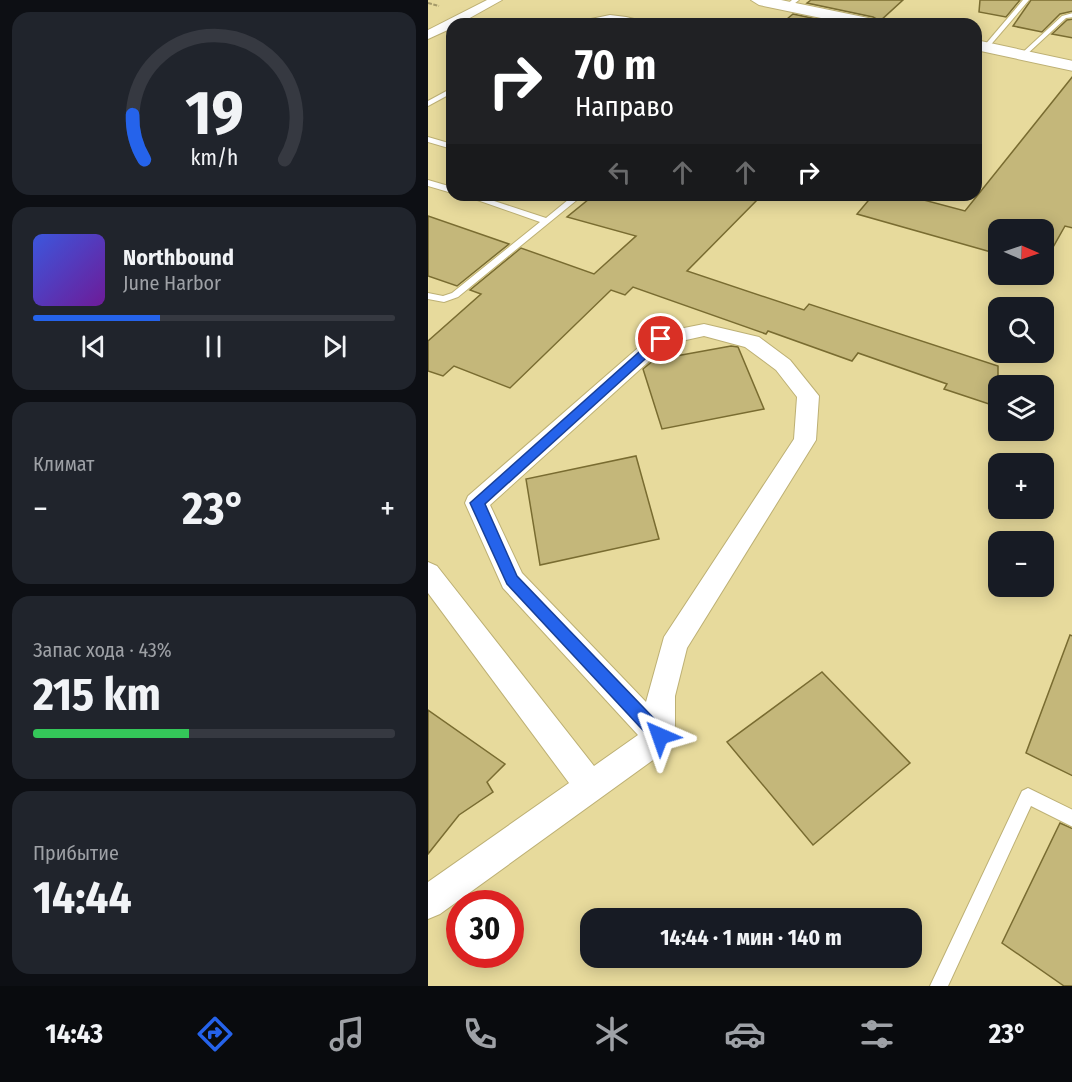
<!DOCTYPE html>
<html lang="ru">
<head>
<meta charset="utf-8">
<style>
  :root { --surface:#171b24; --page:#20242c; --text:#f1f3f6; --muted:#9ea1a6; --line:#363941; --accent:#2563eb }
  body { margin:0; font-family:"Fira Sans Condensed",sans-serif; background:var(--page); color:var(--text); height:100vh; display:flex; flex-direction:column; font-size:22px; white-space:nowrap }
  * { box-sizing:border-box; margin:0 }
  p { font-size:20px; color:var(--muted) }
  .icon { flex:none; width:33px; height:33px; fill:none; stroke:currentColor; stroke-width:2; stroke-linecap:round; stroke-linejoin:round }
  .map { position:relative; flex:1; overflow:hidden }
  .sheet { display:flex; flex-direction:column; gap:12px; padding:12px; background:#0d0f14; width:428px }
  .sheet>* { flex:none }
  .hud { position:absolute; left:18px; top:18px; width:536px; height:183px; border-radius:18px; box-shadow:0 3px 15px #0003; background:#202124; color:#fff; overflow:hidden }
  .needle { width:39px; rotate:92deg }
  .buttons { position:absolute; left:560px; top:219px; display:grid; gap:12px }
  .buttons a { display:grid; place-items:center; width:66px; height:66px; border-radius:12px; background:var(--surface); box-shadow:0 3px 15px #0003; font-size:30px }
  .speed { position:absolute; left:18px; top:890px; display:flex; gap:12px; font-size:30px; font-weight:700; text-align:center }
  .speed>* { display:grid; place-content:center; width:78px; height:78px; border-radius:50%; background:var(--surface); box-shadow:0 3px 15px #0003; line-height:1 }
  .speed .limit { border:9px solid #d22; background:#fff; color:#111 }
  .pin { position:absolute; display:grid; place-items:center; width:51px; height:51px; color:#fff; margin:-26px; border:3px solid #fff; border-radius:50%; box-shadow:0 2px 6px #0007 }
  .me { position:absolute; width:66px; margin:-33px; rotate:317deg; stroke-linejoin:round; filter:drop-shadow(0 0 4px #0008) }
  .turn { display:flex; align-items:center; gap:21px; height:126px; padding:0 30px; font-size:27px }
  .turn .icon { width:78px; height:78px; stroke-width:2.5 }
  .turn b { display:block; font-size:42px; line-height:51px }
  .lanes { display:flex; align-items:center; height:57px; padding:0 30px; background:#0003; justify-content:center; gap:30px; direction:ltr }
  .lanes .off { opacity:.35 }
  .big { font-size:45px; font-weight:700; line-height:1.1 }
  .sheet .widget { flex:1; display:flex; flex-direction:column; justify-content:center; gap:9px; min-width:0; padding:0 21px; border-radius:18px; background:var(--page) }
  .sheet .dial { align-items:center; gap:0 }
  .dial svg { height:156px; overflow:visible; fill:none; stroke:var(--line); stroke-width:7; stroke-linecap:round; text-anchor:middle }
  .dial text { fill:var(--text); stroke:none }
  .song { display:flex; align-items:center; gap:18px }
  .cover { width:72px; height:72px; border-radius:9px; background:linear-gradient(135deg,hsl(230 70% 55%),hsl(280 70% 35%)) }
  .played { height:6px; border-radius:3px; background:linear-gradient(90deg,var(--accent) 35%,var(--line) 35%) }
  .keys { display:flex; justify-content:space-around; direction:ltr }
  .heat { display:flex; justify-content:space-between; align-items:center; font-size:33px; direction:ltr }
  .charge { height:9px; border-radius:4px; background:linear-gradient(90deg,#34c759 43%,var(--line) 0) }
  .trip { position:absolute; left:152px; top:908px; width:342px; height:60px; border-radius:18px; background:var(--surface); box-shadow:0 3px 15px #0003; font-weight:700; line-height:60px; text-align:center }
  .dock { display:flex; height:96px; justify-content:space-around; align-items:center; background:#090b0e; color:var(--muted) }
  .dock .icon { width:42px; height:42px }
  .dock .on { color:var(--accent) }
  .dock b { font-size:27px; color:var(--text) }
  main { display:flex; flex:1; min-height:0 }
  .map>svg:first-child { display:block }
  .building { fill:#c4b77a; stroke:#796c31; stroke-width:1.5 }
  .lines { fill:none; stroke-linecap:round; stroke-linejoin:round }
  .service-casing { stroke:#bdb074; stroke-width:2 }
  .minor-casing { stroke:#bdb074; stroke-width:2 }
  .tertiary-casing { stroke:#bdb074; stroke-width:2 }
  .path { stroke:#a49969; stroke-width:2; stroke-dasharray:4 1.5; stroke-linecap:butt }
  .service { fill:#fff; fill-rule:evenodd }
  .minor { fill:#fff; fill-rule:evenodd }
  .tertiary { fill:#fff; fill-rule:evenodd }
  .route { fill:#2563eb; stroke:#184099; stroke-width:1.5 }
</style>
</head>
<body>
<main>
<section class="sheet">
<div class="widget dial"><svg viewBox="0 0 100 80">
<path d="M14 69A42 42 0 1 1 86 69"/>
<path d="M14 69A42 42 0 0 1 8 46" stroke="#2563eb"/>
<text x="50" y="56" font-size="32" font-weight="700">19</text>
<text x="50" y="72" font-size="11">km/h</text>
</svg></div>
<div class="widget">
<div class="song"><i class="cover"></i><div><b>Northbound</b><p>June Harbor</p></div></div>
<div class="played"></div>
<div class="keys"><svg class="icon" aria-label="previous" viewBox="0 0 24 24"><path d="M18 5L8 12l10 7zM5 5v14"/></svg><svg class="icon" aria-label="pause" viewBox="0 0 24 24"><path d="M8 5v14M16 5v14"/></svg><svg class="icon" aria-label="next" viewBox="0 0 24 24"><path d="M6 5l10 7-10 7zM19 5v14"/></svg></div>
</div>
<div class="widget"><p>Климат</p>
<div class="heat"><a>−</a><b class="big">23°</b><a>+</a></div>
</div>
<div class="widget"><p>Запас хода · 43%</p><b class="big">215 km</b><div class="charge"></div></div>
<div class="widget"><p>Прибытие</p><b class="big">14:44</b></div>
</section>
<div class="map">
<svg width="645" height="986" viewBox="0 0 645 986">
  <rect width="100%" height="100%" fill="#e7da9c"/>
  <g class="building">
    <path d="M383,0H475L452,21L445,17L379,3Z"/>
    <path d="M552,0H592L578,17L551,12Z"/>
    <path d="M603,0H645V11L632,14L614,32L585,26Z"/>
    <path d="M365,14L411,24H353Z"/>
    <path d="M645,19V38L624,34L639,20Z"/>
    <path d="M645,76V228L637,226L615,265V230H570V254L429,214L445,195H477L537,211Z"/>
    <path d="M166,195H334L259,271L376,310L381,304L570,366V407L516,389L519,384L430,353L424,361L340,331L338,334L205,287L197,295L183,290L82,388L26,366L15,376L0,371V341L53,294L42,290L93,248L166,274L208,236L139,217Z"/>
    <path d="M0,216L81,244L29,286L0,276Z"/>
    <path d="M303,346L310,347L336,409L234,429L215,369L226,360Z"/>
    <path d="M208,456L231,539L112,565L98,479Z"/>
    <path d="M642,635L645,636V776L598,753Z"/>
    <path d="M394,672L482,763L385,845L299,742Z"/>
    <path d="M0,710L77,764L59,782L65,792L31,815L0,854Z"/>
    <path d="M632,823L645,829V986H636L574,943Z"/>
  </g>
  <g class="lines">
    <g class="service-casing">
      <g id="service">
        <path d="M364,0H371L362,7H358V5Z"/>
        <path d="M595,0H601L560,48H556V46Z"/>
        <path d="M645,13V17L638,18L597,56H593V54L634,16Z"/>
        <path d="M182,15L198,17L226,24L182,19L154,24L163,19Z"/>
        <path d="M24,88V93L0,106V101Z"/>
        <path d="M0,137L24,144V149L0,142Z"/>
        <path d="M0,180L24,187V193L0,186Z"/>
        <path d="M35,195H48L118,218L146,195H155L30,297L16,302L0,299V293L15,296L24,293L112,222Z"/>
        <path d="M600,788L645,810V827L603,806L520,986H502L594,791Z"/>
      </g>
    </g>
    <g class="minor-casing">
      <g id="minor">
        <path d="M59,0H74L31,24H24V28L0,39V30Z"/>
        <path d="M276,324L331,337L362,360L391,396L388,440L259,648L247,696V737L243,747L12,914L0,919V882L141,783L0,593V562L9,566L166,766L210,735L75,588L37,503L40,496L226,334ZM276,336L317,347L348,370L369,397L366,439L236,637L218,702L94,573L62,505L240,344Z"/>
      </g>
    </g>
    <g class="tertiary-casing">
      <g id="tertiary">
        <path d="M323,0H353L445,19L453,24H422L331,5Z"/>
        <path d="M548,40L645,61V71L548,50Z"/>
      </g>
    </g>
    <path class="path" d="M0,3L11,6"/>
    <use href="#service" class="service"/>
    <use href="#minor" class="minor"/>
    <use href="#tertiary" class="tertiary"/>
  </g>
  <path class="route" d="M233,335L237,336V341L57,504L89,576L238,731L240,736L238,742L232,744L226,742L79,584L42,503L229,336Z"/>
</svg>
<div class="buttons">
<a><svg class="needle" viewBox="-14 -14 28 28"><path d="M0-13l5 13h-10z" fill="#e53935"/><path d="M0 13l5-13h-10z" fill="#9ea1a6"/></svg></a>
<a><svg class="icon" aria-label="search" viewBox="0 0 24 24"><circle cx="10" cy="10" r="6"/><path d="M15 15l6 6"/></svg></a>
<a><svg class="icon" aria-label="layers" viewBox="0 0 24 24"><path d="M12 4l9 5-9 5-9-5zM3 14l9 5 9-5"/></svg></a>
<a>+</a>
<a>−</a>
</div>
<div class="speed"><div class="limit">30</div></div>
<div class="pin" style="left:233px;top:339px;background:#d93025"><svg class="icon" aria-label="arrive" viewBox="0 0 24 24"><path d="M6 21V4h12l-3 4 3 4H6"/></svg></div>
<svg class="me" style="left:232px;top:736px" viewBox="-20 -20 40 40"><path d="M0-17L14 15 0 8-14 15z" fill="#2563eb" stroke="#fff" stroke-width="4"/></svg>
<div class="trip">14:44 · 1 мин · 140 m</div>
<div class="hud">
<div class="turn"><svg class="icon" aria-label="right" viewBox="0 0 24 24"><path d="M7 20v-9h11M14 6l5 5-5 5"/></svg><div><b>70 m</b>Направо</div></div>
<div class="lanes"><svg class="icon off" aria-label="left" viewBox="0 0 24 24"><path d="M17 20v-9H6M10 6l-5 5 5 5"/></svg><svg class="icon off" aria-label="ahead" viewBox="0 0 24 24"><path d="M12 20V5M6 11l6-6 6 6"/></svg><svg class="icon off" aria-label="ahead" viewBox="0 0 24 24"><path d="M12 20V5M6 11l6-6 6 6"/></svg><svg class="icon" aria-label="right" viewBox="0 0 24 24"><path d="M7 20v-9h11M14 6l5 5-5 5"/></svg></div>
</div>
</div>
</main>
<nav class="dock">
<b>14:43</b>
<svg class="icon on" aria-label="directions" viewBox="0 0 24 24"><path d="M12 3l9 9-9 9-9-9zM9 14v-3h6M13 9l2 2-2 2"/></svg>
<svg class="icon" aria-label="music" viewBox="0 0 24 24"><path d="M9 18V5l10-2v13"/><circle cx="6" cy="18" r="3"/><circle cx="16" cy="16" r="3"/></svg>
<svg class="icon" aria-label="phone" viewBox="0 0 24 24"><path d="M5 4h4l2 5-3 2q2 4 5 5l2-3 5 2v4C11 20 4 13 5 4z"/></svg>
<svg class="icon" aria-label="climate" viewBox="0 0 24 24"><path d="M12 3v18M4 7l16 10M4 17L20 7"/></svg>
<svg class="icon" aria-label="car" viewBox="0 0 24 24"><path d="M5 17H2v-5l4-1 3-4h7l3 4 3 1v5h-3M9 17h6M6 11h13"/><circle cx="7" cy="17" r="2"/><circle cx="17" cy="17" r="2"/></svg>
<svg class="icon" aria-label="filters" viewBox="0 0 24 24"><path d="M4 7h16M4 17h16"/><circle cx="9" cy="7" r="2"/><circle cx="15" cy="17" r="2"/></svg>
<b>23°</b>
</nav>
</body>
</html>
